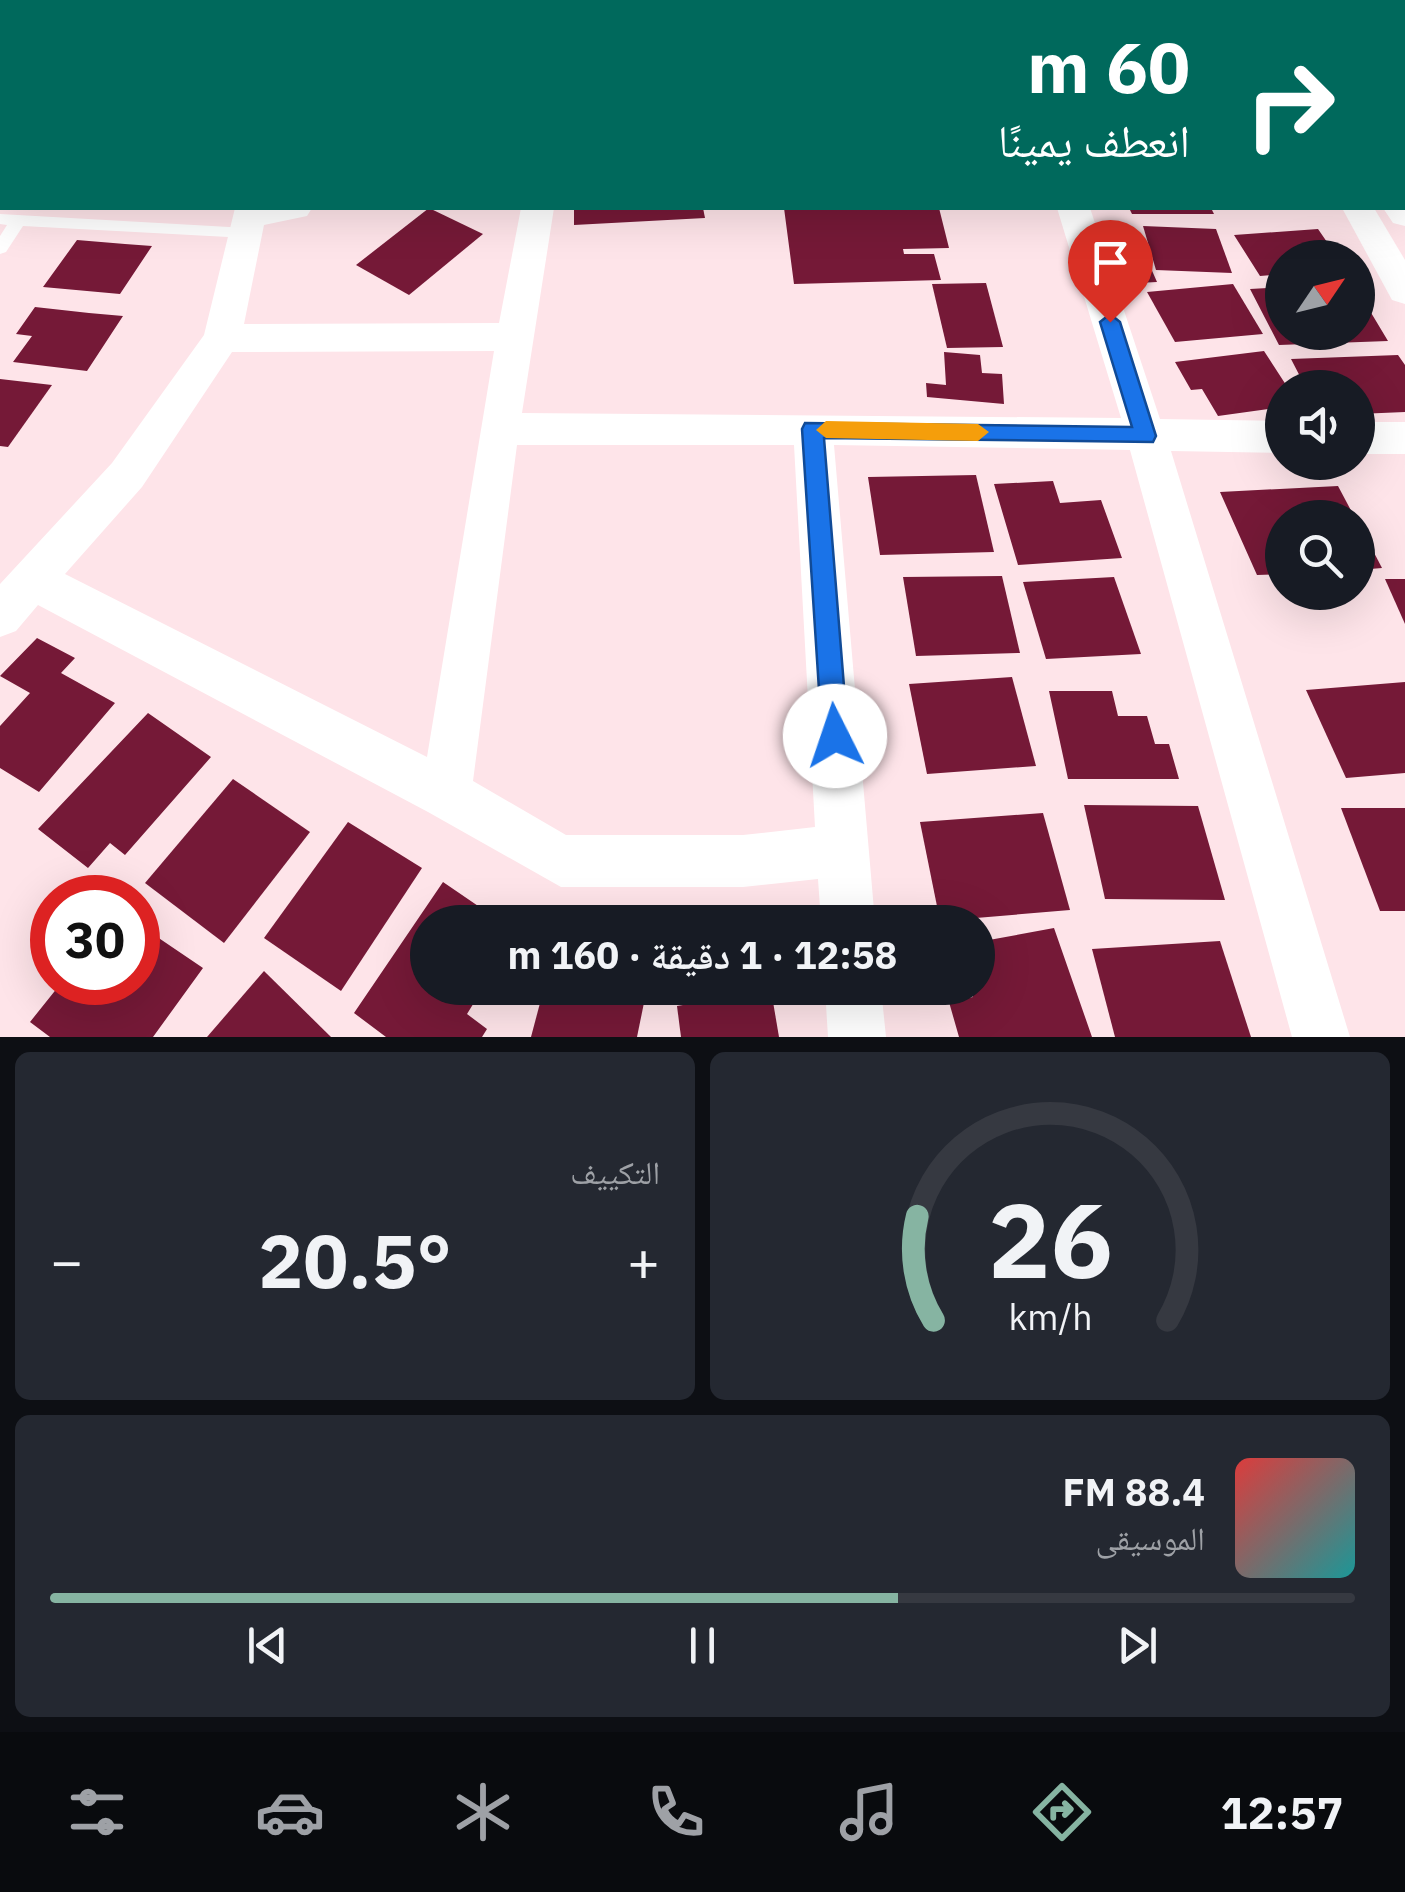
<!DOCTYPE html>
<html lang="ar">
<head>
<meta charset="utf-8">
<style>
  :root { --surface:#171b24; --page:#242831; --text:#f1f3f6; --muted:#9ea1a6; --line:#363941; --accent:#86b4a2 }
  body { margin:0; font-family:"IBM Plex Sans","Noto Naskh Arabic",sans-serif; background:var(--page); color:var(--text); direction:rtl; height:100vh; display:flex; flex-direction:column; font-size:38px; white-space:nowrap }
  * { box-sizing:border-box; margin:0 }
  p { font-size:32px; color:var(--muted) }
  .icon { flex:none; width:55px; height:55px; fill:none; stroke:currentColor; stroke-width:2; stroke-linecap:round; stroke-linejoin:round }
  .map { position:relative; height:1037px; overflow:hidden; direction:ltr }
  .drawer { display:flex; flex-direction:column; gap:15px; padding:15px; background:#0d0f14; flex:1 }
  .drawer>* { flex:none }
  .top-card { position:absolute; left:0px; top:0px; width:1405px; height:210px; box-shadow:0 10px 40px #0002; direction:rtl; background:#00695c; color:#fff; overflow:hidden }
  .needle { width:65px; rotate:55deg }
  .fabs { position:absolute; left:1265px; top:240px; display:grid; gap:20px }
  .fabs a { display:grid; place-items:center; width:110px; height:110px; border-radius:50%; background:var(--surface); box-shadow:0 10px 40px #0002; font-size:50px }
  .speed { position:absolute; left:30px; top:875px; display:flex; gap:20px; font-size:50px; font-weight:700; text-align:center }
  .speed>* { display:grid; place-content:center; width:130px; height:130px; border-radius:50%; background:var(--surface); box-shadow:0 10px 40px #0002; line-height:1 }
  .speed .limit { border:15px solid #d22; background:#fff; color:#111 }
  .pin { position:absolute; display:grid; place-items:center; width:85px; height:85px; color:#fff; margin:-102px -42px; border-radius:50% 50% 50% 0; rotate:-45deg; box-shadow:0 0 10px #0007 }
  .pin .icon { rotate:45deg }
  .me { position:absolute; width:110px; margin:-55px; rotate:356deg; stroke-linejoin:round; filter:drop-shadow(0 0 8px #0008) }
  .turn { display:flex; align-items:center; gap:35px; height:210px; padding:0 50px; font-size:45px }
  .turn .icon { width:130px; height:130px; stroke-width:2.5 }
  .turn b { display:block; font-size:70px; line-height:85px }
  .big { font-size:75px; font-weight:700; line-height:1.1 }
  .drawer .widget { flex:1; display:flex; flex-direction:column; justify-content:center; gap:15px; min-width:0; padding:0 35px; border-radius:15px; background:var(--page) }
  .drawer .dial { align-items:center; gap:0 }
  .dial svg { height:260px; overflow:visible; fill:none; stroke:var(--line); stroke-width:7; stroke-linecap:round; text-anchor:middle }
  .dial text { fill:var(--text); stroke:none }
  .song { display:flex; align-items:center; gap:30px }
  .cover { width:120px; height:120px; border-radius:15px; background:linear-gradient(135deg,hsl(0 70% 55%),hsl(180 70% 35%)) }
  .played { height:10px; border-radius:5px; background:linear-gradient(90deg,var(--accent) 65%,var(--line) 65%) }
  .keys { display:flex; justify-content:space-around; direction:ltr }
  .heat { display:flex; justify-content:space-between; align-items:center; font-size:55px; direction:ltr }
  .drawer .tiles { flex:1; display:grid; gap:15px; grid-template-columns:1fr 1fr }
  .widget:last-child { grid-column:span 2 }
  .trip { position:absolute; left:410px; top:905px; width:585px; height:100px; border-radius:50px; background:var(--surface); box-shadow:0 10px 40px #0002; font-weight:700; line-height:100px; text-align:center; direction:rtl }
  .dock { display:flex; height:160px; justify-content:space-around; align-items:center; background:#090b0e; color:var(--muted) }
  .dock .icon { width:70px; height:70px }
  .dock .on { color:var(--accent) }
  .dock b { font-size:45px; color:var(--text) }
  .map>svg:first-child { display:block }
  .building { fill:#751937 }
  .lines { fill:none; stroke-linecap:round; stroke-linejoin:round }
  .service { fill:#fff; fill-rule:evenodd }
  .minor { fill:#fff; fill-rule:evenodd }
  .tertiary { fill:#fff; fill-rule:evenodd }
  .primary { stroke:#fff; stroke-width:55 }
  .route { fill:#1a73e8; stroke:#114b97; stroke-width:2.5 }
  .slow { fill:#f59e0b }
</style>
</head>
<body>
<div class="map">
<svg width="1405" height="1037" viewBox="0 0 1405 1037">
  <rect width="100%" height="100%" fill="#fee4e9"/>
  <g class="building">
    <path d="M429,208L483,234L409,295L356,265Z"/>
    <path d="M574,208H703L705,218L574,225Z"/>
    <path d="M784,208H939L949,248L903,249L904,254H934L941,280L794,284Z"/>
    <path d="M1129,208H1211L1214,214H1132Z"/>
    <path d="M1143,226L1216,229L1232,273L1156,270Z"/>
    <path d="M1318,229L1338,258H1282V274L1260,276L1234,235Z"/>
    <path d="M77,240L125,244L152,246L120,294L43,287Z"/>
    <path d="M1150,266L1157,282L1137,283L1130,267Z"/>
    <path d="M986,283L1003,347L947,348L932,284Z"/>
    <path d="M1233,284L1263,334L1175,342L1147,292Z"/>
    <path d="M1282,287V332H1358V291L1388,341L1279,345L1250,289Z"/>
    <path d="M35,307L89,313L123,316L87,371L13,362L32,336L16,334Z"/>
    <path d="M1264,351L1288,388H1282V407L1218,416L1202,389L1191,390L1175,362Z"/>
    <path d="M944,352L980,355L982,373L1002,374L1004,404L927,397L926,383L946,385Z"/>
    <path d="M1398,355L1405,365V412L1358,414V388H1306L1291,359Z"/>
    <path d="M0,379L52,385L8,447L0,446Z"/>
    <path d="M976,475L994,552L880,555L868,477Z"/>
    <path d="M1053,481L1060,503L1101,500L1122,558L1018,565L994,484Z"/>
    <path d="M1338,486L1355,518H1282V574L1257,575L1220,492Z"/>
    <path d="M1358,522L1382,568L1358,570Z"/>
    <path d="M1002,576L1020,653L916,656L903,577Z"/>
    <path d="M1114,577L1141,654L1046,659L1023,582Z"/>
    <path d="M1385,579H1405V624Z"/>
    <path d="M37,638L75,658L61,673L115,703L39,792L0,768V726L30,693L0,676Z"/>
    <path d="M1012,677L1036,766L927,774L909,684Z"/>
    <path d="M1405,682V773L1346,778L1306,690Z"/>
    <path d="M1049,691H1112L1118,716H1147L1155,744H1169L1179,779H1068Z"/>
    <path d="M148,713L211,757L125,855L110,843L88,868L38,829Z"/>
    <path d="M233,779L310,832L224,943L145,883Z"/>
    <path d="M1084,805L1198,806L1225,900L1105,899Z"/>
    <path d="M1341,808H1405V911H1380Z"/>
    <path d="M1043,813L1070,910L940,921L920,822Z"/>
    <path d="M348,822L422,868L341,991L264,938Z"/>
    <path d="M443,882L484,910L476,922H428V988H483L467,1014L487,1029L482,1037H386L354,1013Z"/>
    <path d="M138,924L203,968L153,1037H50L30,1022L62,982H138Z"/>
    <path d="M1054,928L1092,1037H959L949,1002L973,997L970,988H978V942Z"/>
    <path d="M1220,941L1251,1037H1115L1092,949Z"/>
    <path d="M264,971L331,1037H207Z"/>
    <path d="M544,988H647L637,1037H531Z"/>
    <path d="M771,990L779,1037H681L677,1006Z"/>
  </g>
  <g class="lines">
    <path class="service" d="M0,214L247,228L255,233L247,238L23,226L6,252L0,254V236L7,225L0,224Z"/>
    <g class="minor">
      <path d="M523,0H551L552,2H525Z"/>
      <path d="M1227,0H1255L1257,2H1229Z"/>
      <path d="M1261,0H1289L1290,2H1263Z"/>
      <path d="M1402,198H1405V226L1393,223L1383,208H1402Z"/>
      <path d="M235,208H312L307,216L264,225L244,324L499,323L521,208H554L522,413L1121,418L1057,208H1090L1160,419L1282,421V453L1171,451L1350,1037H1292L1130,450L834,445L875,922H821L818,879L743,887H561L428,812L38,605L16,631L0,637V584L112,463L204,335ZM494,351L427,757L65,574L142,487L232,352ZM517,445H794L815,827L743,835H566L473,781Z"/>
      <path d="M1342,208H1374L1405,260V304L1392,300Z"/>
      <rect x="1358" y="422" width="47" height="32"/>
      <path d="M825,988H881L886,1037H828Z"/>
    </g>
    <rect class="tertiary" x="0" y="78" width="2" height="22"/>
    <g class="primary">
      <path d="M48,2L51,0"/>
      <path d="M0,37L2,35"/>
    </g>
  </g>
  <path class="route" d="M1110,314L1120,322L1156,436L1153,442L824,438L848,736L844,745L835,748L826,745L822,736L802,429L805,423L1132,427L1100,322Z"/>
  <path class="slow" d="M826,421L978,424L989,432L978,441L826,438L816,430Z"/>
</svg>
<div class="fabs">
<a><svg class="needle" viewBox="-14 -14 28 28"><path d="M0-13l5 13h-10z" fill="#e53935"/><path d="M0 13l5-13h-10z" fill="#9ea1a6"/></svg></a>
<a><svg class="icon" aria-label="sound" viewBox="0 0 24 24"><path d="M4 9h4l5-4v14l-5-4H4zM17 9q2 3 0 6"/></svg></a>
<a><svg class="icon" aria-label="search" viewBox="0 0 24 24"><circle cx="10" cy="10" r="6"/><path d="M15 15l6 6"/></svg></a>
</div>
<div class="speed"><div class="limit">30</div></div>
<div class="pin" style="left:1110px;top:322px;background:#d93025"><svg class="icon" aria-label="arrive" viewBox="0 0 24 24"><path d="M6 21V4h12l-3 4 3 4H6"/></svg></div>
<svg class="me" style="left:835px;top:736px" viewBox="-20 -20 40 40"><circle r="19" fill="#fff"/><path d="M0-13L10 11 0 6-10 11z" fill="#1a73e8"/></svg>
<div class="trip">12:58 · 1 دقيقة · 160 m</div>
<div class="top-card">
<div class="turn"><svg class="icon" aria-label="right" viewBox="0 0 24 24"><path d="M7 20v-9h11M14 6l5 5-5 5"/></svg><div><b>60 m</b>انعطف يمينًا</div></div>
</div>
</div>
<section class="drawer">
<div class="tiles">
<div class="widget dial"><svg viewBox="0 0 100 80">
<path d="M14 69A42 42 0 1 1 86 69"/>
<path d="M14 69A42 42 0 0 1 9 37" stroke="#86b4a2"/>
<text x="50" y="56" font-size="32" font-weight="700">26</text>
<text x="50" y="72" font-size="11">km/h</text>
</svg></div>
<div class="widget"><p>التكييف</p>
<div class="heat"><a>−</a><b class="big">20.5°</b><a>+</a></div>
</div>
<div class="widget">
<div class="song"><i class="cover"></i><div><b>88.4 FM</b><p>الموسيقى</p></div></div>
<div class="played"></div>
<div class="keys"><svg class="icon" aria-label="previous" viewBox="0 0 24 24"><path d="M18 5L8 12l10 7zM5 5v14"/></svg><svg class="icon" aria-label="pause" viewBox="0 0 24 24"><path d="M8 5v14M16 5v14"/></svg><svg class="icon" aria-label="next" viewBox="0 0 24 24"><path d="M6 5l10 7-10 7zM19 5v14"/></svg></div>
</div>
</div>
</section>
<nav class="dock">
<b>12:57</b>
<svg class="icon on" aria-label="directions" viewBox="0 0 24 24"><path d="M12 3l9 9-9 9-9-9zM9 14v-3h6M13 9l2 2-2 2"/></svg>
<svg class="icon" aria-label="music" viewBox="0 0 24 24"><path d="M9 18V5l10-2v13"/><circle cx="6" cy="18" r="3"/><circle cx="16" cy="16" r="3"/></svg>
<svg class="icon" aria-label="phone" viewBox="0 0 24 24"><path d="M5 4h4l2 5-3 2q2 4 5 5l2-3 5 2v4C11 20 4 13 5 4z"/></svg>
<svg class="icon" aria-label="climate" viewBox="0 0 24 24"><path d="M12 3v18M4 7l16 10M4 17L20 7"/></svg>
<svg class="icon" aria-label="car" viewBox="0 0 24 24"><path d="M5 17H2v-5l4-1 3-4h7l3 4 3 1v5h-3M9 17h6M6 11h13"/><circle cx="7" cy="17" r="2"/><circle cx="17" cy="17" r="2"/></svg>
<svg class="icon" aria-label="filters" viewBox="0 0 24 24"><path d="M4 7h16M4 17h16"/><circle cx="9" cy="7" r="2"/><circle cx="15" cy="17" r="2"/></svg>
</nav>
</body>
</html>
